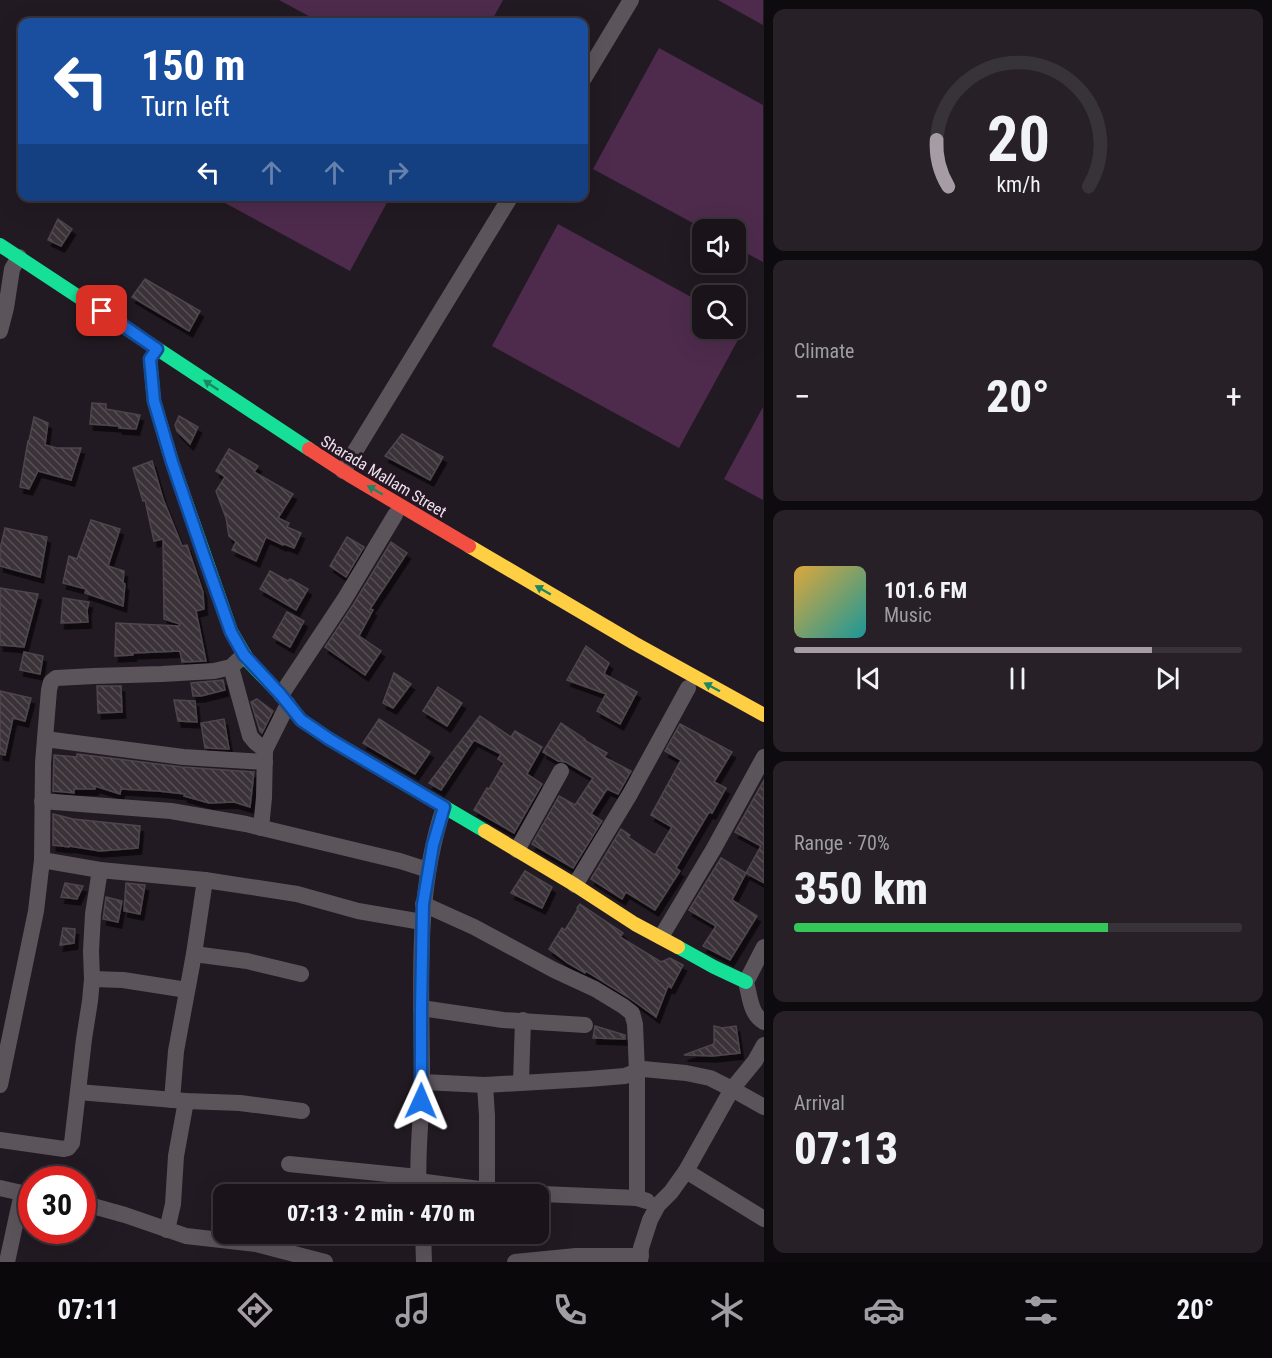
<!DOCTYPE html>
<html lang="en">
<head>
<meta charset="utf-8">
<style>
  :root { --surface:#1a141a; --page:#272127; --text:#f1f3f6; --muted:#9f9ea2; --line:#383339; --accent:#a69ca5 }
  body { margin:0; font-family:"Roboto Condensed",sans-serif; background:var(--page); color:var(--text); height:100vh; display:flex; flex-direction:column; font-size:22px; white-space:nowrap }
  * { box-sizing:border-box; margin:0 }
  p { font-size:20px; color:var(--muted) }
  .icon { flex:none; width:33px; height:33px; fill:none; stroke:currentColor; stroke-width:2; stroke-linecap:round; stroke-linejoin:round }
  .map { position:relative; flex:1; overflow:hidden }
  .panel { display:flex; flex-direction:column; gap:9px; padding:9px; background:#0e0b0e; width:508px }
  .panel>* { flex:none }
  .guide { position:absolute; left:18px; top:18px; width:570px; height:183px; border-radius:12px; box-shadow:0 6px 24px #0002,0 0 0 2px var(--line); background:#1a4fa0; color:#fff; overflow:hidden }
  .buttons { position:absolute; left:692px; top:219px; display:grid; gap:12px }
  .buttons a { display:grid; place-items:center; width:54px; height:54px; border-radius:12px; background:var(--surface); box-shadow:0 6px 24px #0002,0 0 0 2px var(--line); font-size:30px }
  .speed { position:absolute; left:18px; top:1166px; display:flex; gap:12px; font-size:30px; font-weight:700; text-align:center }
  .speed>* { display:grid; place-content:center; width:78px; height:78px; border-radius:50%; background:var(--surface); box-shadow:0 6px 24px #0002,0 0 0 2px var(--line); line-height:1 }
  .speed .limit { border:9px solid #d22; background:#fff; color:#111 }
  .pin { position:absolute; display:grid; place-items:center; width:51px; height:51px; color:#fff; margin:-26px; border-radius:12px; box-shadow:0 3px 9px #0006 }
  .me { position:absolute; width:66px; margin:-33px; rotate:1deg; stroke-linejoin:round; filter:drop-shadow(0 0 4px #0008) }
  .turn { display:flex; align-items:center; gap:21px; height:126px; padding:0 24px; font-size:27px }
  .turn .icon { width:78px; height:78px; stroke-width:2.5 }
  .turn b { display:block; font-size:42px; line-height:51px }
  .lanes { display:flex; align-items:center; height:57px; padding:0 24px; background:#0003; justify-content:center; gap:30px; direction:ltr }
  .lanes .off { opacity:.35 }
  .big { font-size:45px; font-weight:800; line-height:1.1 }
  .panel .card { flex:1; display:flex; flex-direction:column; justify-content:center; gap:9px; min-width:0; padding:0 21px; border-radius:12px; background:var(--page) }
  .panel .dial { align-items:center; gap:0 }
  .dial svg { height:156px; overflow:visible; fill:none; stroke:var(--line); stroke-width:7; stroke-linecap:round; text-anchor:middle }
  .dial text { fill:var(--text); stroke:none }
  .song { display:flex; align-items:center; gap:18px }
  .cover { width:72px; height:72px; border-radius:9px; background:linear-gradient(135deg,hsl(40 70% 55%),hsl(180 70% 35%)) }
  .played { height:6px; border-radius:3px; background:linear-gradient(90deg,var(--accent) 80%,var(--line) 80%) }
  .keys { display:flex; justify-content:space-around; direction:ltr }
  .heat { display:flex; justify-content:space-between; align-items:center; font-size:33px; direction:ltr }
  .charge { height:9px; border-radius:4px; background:linear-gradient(90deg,#34c759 70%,var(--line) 0) }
  .trip { position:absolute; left:213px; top:1184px; width:336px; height:60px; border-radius:12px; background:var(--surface); box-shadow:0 6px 24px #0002,0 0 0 2px var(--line); font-weight:800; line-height:60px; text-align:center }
  .dock { display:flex; height:96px; justify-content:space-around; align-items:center; background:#0a080a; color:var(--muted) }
  .dock .icon { width:42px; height:42px }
  .dock .current { color:var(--accent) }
  .dock b { font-size:27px; color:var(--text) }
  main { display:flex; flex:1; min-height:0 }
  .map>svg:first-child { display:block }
  .pitch { fill:#4e2b4d }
  .building { fill:url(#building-back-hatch); stroke:#4d464d; stroke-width:1.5; filter:url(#shadow) }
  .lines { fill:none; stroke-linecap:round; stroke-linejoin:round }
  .street { stroke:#5c545b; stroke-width:16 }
  .fast { stroke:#16e098; stroke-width:14 }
  .slow { stroke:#ffcf43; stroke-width:14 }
  .jam { stroke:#f24e42; stroke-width:14 }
  .oneway { fill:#1d8664 }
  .route-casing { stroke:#114b97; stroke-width:15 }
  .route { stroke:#1a73e8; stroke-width:10 }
  .labels { text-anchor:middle; stroke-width:6; stroke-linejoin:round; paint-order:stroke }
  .street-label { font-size:16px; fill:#ede2ec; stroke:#261725 }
</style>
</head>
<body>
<main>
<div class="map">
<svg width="764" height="1262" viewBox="0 0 764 1262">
  <defs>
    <pattern id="building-back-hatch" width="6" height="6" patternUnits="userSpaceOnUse" patternTransform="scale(1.5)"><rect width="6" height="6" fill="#3a3339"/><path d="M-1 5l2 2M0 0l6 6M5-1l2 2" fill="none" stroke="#575056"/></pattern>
    <filter id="shadow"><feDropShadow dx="3.5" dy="6" stdDeviation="0" flood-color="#0009"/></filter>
  </defs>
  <rect width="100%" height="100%" fill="#221a22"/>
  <g class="pitch">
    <path d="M279,0H503L491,22H320Z"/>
    <path d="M718,0H763V25Z"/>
    <path d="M659,48L763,105V262L735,247V230L704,229L593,169Z"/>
    <path d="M214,197H390L350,271Z"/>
    <path d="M558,224L702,303V328H735V321L745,327L679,448L492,346Z"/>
    <path d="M763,407V500L724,479Z"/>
  </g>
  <g class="building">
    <path d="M58,219L72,229L61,246L48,240Z"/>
    <path d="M145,279L200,311L189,331L132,297Z"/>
    <path d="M92,403L106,404V409L140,415L136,429L119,428V426L90,424Z"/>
    <path d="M179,416L198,427L190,444L177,431L175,425Z"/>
    <path d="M34,417L48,423L45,445L57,448H81L71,480L38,471L29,489L20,487L28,441H29Z"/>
    <path d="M402,434L443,457L430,480L385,456Z"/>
    <path d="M229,449L258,466L254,472L293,494L278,518L289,523L287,527L301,533L294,548L284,544L283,545L266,537L256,561L232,550L236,542L229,536L226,518L216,491L225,477L216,471Z"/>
    <path d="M152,461L163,499L182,546L187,545L203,592L204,609L196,611L206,661L182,662L180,651L133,653V655L115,656L116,623L179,626L180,624L164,619L163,539L154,541L145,500L143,501L133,468Z"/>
    <path d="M91,520L120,529L108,566L124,571L123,583L125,584L123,606L85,593L86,589L63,583L69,556L77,559Z"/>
    <path d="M5,528L47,537L40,577L0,566V549Z"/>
    <path d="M347,537L364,547L346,577L330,566Z"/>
    <path d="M391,542L407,553L370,609L373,610L359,636L381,651L365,675L325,647L353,605Z"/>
    <path d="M270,571L288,581L290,579L308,589L296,610L260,589Z"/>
    <path d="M0,588L38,594L24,647L0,645Z"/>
    <path d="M63,598L89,602L87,610L88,622L61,623Z"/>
    <path d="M287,612L304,621L290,647L273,637Z"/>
    <path d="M586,646L609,663L604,674L637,692L620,724L597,711L606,694L567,680Z"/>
    <path d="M24,652L43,656L40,674L20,670Z"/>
    <path d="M394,673L411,684L393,708L383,703Z"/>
    <path d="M223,680L225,690L201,696H193L191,683Z"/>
    <path d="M97,686H121L122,712L98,713Z"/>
    <path d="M438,687L462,703L447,726L423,711Z"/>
    <path d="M0,691L31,698L25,721L13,718L5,755L0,754Z"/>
    <path d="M257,699L273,711L262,733L260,731L251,702Z"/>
    <path d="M174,700L195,701L197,722L178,721Z"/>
    <path d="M480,716L511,737L515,731L542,747L527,774L542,784L514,833L474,810L487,788L489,789L504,763L498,759L501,754L474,740L441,790L429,783Z"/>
    <path d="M224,719L229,749L205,748L201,723Z"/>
    <path d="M379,719L430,752L415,774L363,743Z"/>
    <path d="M561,723L585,739L584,740L607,753L604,757L631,771L618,794L607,789L591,814L602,821L573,868L532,844L559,796L575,805L593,778L566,762L558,761L543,752Z"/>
    <path d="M680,724L732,752L714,782L726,788L712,813L709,812L676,868L680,871L655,910L626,892L622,899L591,879L621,829L630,835L628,837L655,855L672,827L651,815L681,760L665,751Z"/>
    <path d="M77,754L182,767L254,772L250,807L234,802L209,803L184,796L185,794L158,791L121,789L120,794L95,786V789H74V793L53,791L54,755L77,757Z"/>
    <path d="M764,780V883L746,873L761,846L735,832Z"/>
    <path d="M53,814L73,819L140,826L138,848L100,851L69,846V847L53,845Z"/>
    <path d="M721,858L746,873L732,900L757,916L730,960L703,946L716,926L689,910Z"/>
    <path d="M525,871L552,887L542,908L511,893Z"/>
    <path d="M65,883L83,886L77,899L61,897Z"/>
    <path d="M126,883L145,885L140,914L124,911Z"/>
    <path d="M106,897L122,901L118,922L103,919Z"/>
    <path d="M580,904L623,933L620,937L661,962L670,958L683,965L671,988L668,986L656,1017L628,997L586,971L585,973L568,963L549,949L562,928L565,930L578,909L577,908Z"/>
    <path d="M63,928L75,929L74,943L60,945Z"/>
    <path d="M595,1026L625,1035V1039L593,1038Z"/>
    <path d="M714,1026L722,1028L736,1026L740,1053L713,1056L684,1055L714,1044Z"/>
  </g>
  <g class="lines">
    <g class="street">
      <path d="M584,78L631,0"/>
      <path d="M0,331L6,308L12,269L19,257"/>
      <path d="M343,471L511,196"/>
      <path d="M231,667L250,736L255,742L265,750"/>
      <path d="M281,695L344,600L395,515"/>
      <path d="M45,739L183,757L265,762"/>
      <path d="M42,801L171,811L246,824L400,861L428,870"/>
      <path d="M261,828L264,798L265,750L288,704"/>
      <path d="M517,850L561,771"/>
      <path d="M42,860L100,870L205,880L297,894L358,911L422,922"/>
      <path d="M575,885L630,794L688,688"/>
      <path d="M423,904L474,927L554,970L595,989L623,1006L632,1013L635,1024L637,1072V1198"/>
      <path d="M661,937L713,850L764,757"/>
      <path d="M764,947L746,982C750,996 750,1014 764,1022"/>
      <path d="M194,954L247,961L301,974"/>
      <path d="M92,979L123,980L187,990"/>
      <path d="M421,1008L503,1020L585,1025"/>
      <path d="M422,1082L485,1085L588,1079L625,1076L643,1069L686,1073L710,1078L732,1089L764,1107"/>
      <path d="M521,1082L523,1020"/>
      <path d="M0,1085L36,911L42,860L43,763L49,690L51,682L56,678L94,676L162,674L214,671L231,667L244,655"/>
      <path d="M485,1085L487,1116V1190"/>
      <path d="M78,1092L186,1101L240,1103L302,1111"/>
      <path d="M172,1100L176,1051L194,954L205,880"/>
      <path d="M0,1140L64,1149L68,1148L72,1143L84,1039L90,1001L92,979L91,951L93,914L100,870"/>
      <path d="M289,1164L418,1177"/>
      <path d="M686,1171L764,1219"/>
      <path d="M418,1181L487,1190L542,1194L637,1198L647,1201"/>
      <path d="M0,1188L31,1195"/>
      <path d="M419,1194C416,1156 422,1118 422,1080C422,989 414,895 444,807"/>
      <path d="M82,1203L125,1215L186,1236L256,1244L325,1262"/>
      <path d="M167,1230L173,1204L176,1156L186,1101"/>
      <path d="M423,1233L424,1262"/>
      <path d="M7,1262L22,1193"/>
      <path d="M515,1262L576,1256H641"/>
      <path d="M640,1262L641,1248L650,1220L658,1205L671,1192L686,1171L732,1089L755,1061L764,1045"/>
    </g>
    <g class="fast">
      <path d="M0,245L309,449"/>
      <path d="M157,349L150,359L154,401L172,462L231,631L249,662L281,695L301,720L329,739L485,831"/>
      <path d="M678,947L714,967L746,982"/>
    </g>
    <g class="slow">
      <path d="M469,546L634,643L764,715"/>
      <path d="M485,831L575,885L635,924L678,947"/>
    </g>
    <path class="jam" d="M309,449L349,475L469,546"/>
  </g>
  <defs><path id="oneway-solid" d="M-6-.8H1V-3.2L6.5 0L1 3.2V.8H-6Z" transform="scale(1.5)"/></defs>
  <g class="oneway">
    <use href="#oneway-solid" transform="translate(211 385) rotate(-146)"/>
    <use href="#oneway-solid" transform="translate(375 490) rotate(-150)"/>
    <use href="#oneway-solid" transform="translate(543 590) rotate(-150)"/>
    <use href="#oneway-solid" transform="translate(712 687) rotate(-152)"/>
  </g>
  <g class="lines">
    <g class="route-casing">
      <path id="route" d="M102,311L157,349L150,359L154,401L172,462L204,556L231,632L244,655L281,695L301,720L329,739L444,807L433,845L423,904L421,1008V1101"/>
    </g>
    <use href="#route" class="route"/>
  </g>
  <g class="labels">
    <g class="street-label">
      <text transform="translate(384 476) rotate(31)" y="6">Sharada Mallam Street</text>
    </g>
  </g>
</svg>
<div class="buttons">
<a><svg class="icon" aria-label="sound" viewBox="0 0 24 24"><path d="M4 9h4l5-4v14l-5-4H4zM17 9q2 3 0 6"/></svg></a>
<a><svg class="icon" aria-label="search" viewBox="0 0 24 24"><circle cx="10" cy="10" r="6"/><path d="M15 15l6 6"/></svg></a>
</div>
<div class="speed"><div class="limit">30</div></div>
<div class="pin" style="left:102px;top:311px;background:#d93025"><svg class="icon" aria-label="arrive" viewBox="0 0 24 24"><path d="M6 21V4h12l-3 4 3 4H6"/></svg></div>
<svg class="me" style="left:421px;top:1101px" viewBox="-20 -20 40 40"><path d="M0-17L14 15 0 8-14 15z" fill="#1a73e8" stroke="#fff" stroke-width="4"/></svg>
<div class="trip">07:13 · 2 min · 470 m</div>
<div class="guide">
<div class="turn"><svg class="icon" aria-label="left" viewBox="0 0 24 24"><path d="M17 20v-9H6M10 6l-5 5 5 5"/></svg><div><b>150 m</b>Turn left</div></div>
<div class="lanes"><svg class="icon" aria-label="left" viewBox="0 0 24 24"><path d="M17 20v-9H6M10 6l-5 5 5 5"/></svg><svg class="icon off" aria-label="ahead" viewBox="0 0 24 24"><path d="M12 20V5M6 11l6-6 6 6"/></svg><svg class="icon off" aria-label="ahead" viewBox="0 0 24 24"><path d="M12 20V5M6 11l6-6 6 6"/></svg><svg class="icon off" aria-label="right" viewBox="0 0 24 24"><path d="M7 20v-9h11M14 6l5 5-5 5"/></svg></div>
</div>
</div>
<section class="panel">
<div class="card dial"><svg viewBox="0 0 100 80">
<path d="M14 69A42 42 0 1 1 86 69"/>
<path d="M14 69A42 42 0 0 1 8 45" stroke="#a69ca5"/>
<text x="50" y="56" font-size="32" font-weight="700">20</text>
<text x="50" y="72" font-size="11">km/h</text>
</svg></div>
<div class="card"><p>Climate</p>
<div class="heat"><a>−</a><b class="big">20°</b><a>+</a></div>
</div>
<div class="card">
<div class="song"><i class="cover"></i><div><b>101.6 FM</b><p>Music</p></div></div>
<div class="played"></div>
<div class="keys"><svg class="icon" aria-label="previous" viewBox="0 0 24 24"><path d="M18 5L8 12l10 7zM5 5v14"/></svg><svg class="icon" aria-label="pause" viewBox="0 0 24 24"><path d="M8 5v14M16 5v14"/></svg><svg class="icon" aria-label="next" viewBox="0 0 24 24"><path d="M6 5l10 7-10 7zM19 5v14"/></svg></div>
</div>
<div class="card"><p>Range · 70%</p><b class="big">350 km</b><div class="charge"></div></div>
<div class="card"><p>Arrival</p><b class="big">07:13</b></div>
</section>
</main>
<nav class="dock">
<b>07:11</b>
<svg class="icon current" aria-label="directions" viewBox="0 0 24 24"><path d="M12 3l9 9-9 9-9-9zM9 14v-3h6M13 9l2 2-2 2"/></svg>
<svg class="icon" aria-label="music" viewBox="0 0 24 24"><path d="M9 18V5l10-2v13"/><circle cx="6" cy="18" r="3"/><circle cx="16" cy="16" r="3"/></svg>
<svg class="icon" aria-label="phone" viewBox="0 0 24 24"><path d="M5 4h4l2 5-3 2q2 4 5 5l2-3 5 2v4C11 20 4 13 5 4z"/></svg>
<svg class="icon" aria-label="climate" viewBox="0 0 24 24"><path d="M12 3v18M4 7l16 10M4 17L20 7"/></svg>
<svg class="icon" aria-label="car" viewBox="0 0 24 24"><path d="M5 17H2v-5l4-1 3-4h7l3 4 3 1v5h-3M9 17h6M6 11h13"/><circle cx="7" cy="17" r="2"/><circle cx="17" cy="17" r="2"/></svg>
<svg class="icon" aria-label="filters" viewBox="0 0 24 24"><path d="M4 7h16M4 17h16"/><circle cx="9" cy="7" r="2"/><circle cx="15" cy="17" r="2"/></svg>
<b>20°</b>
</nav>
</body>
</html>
